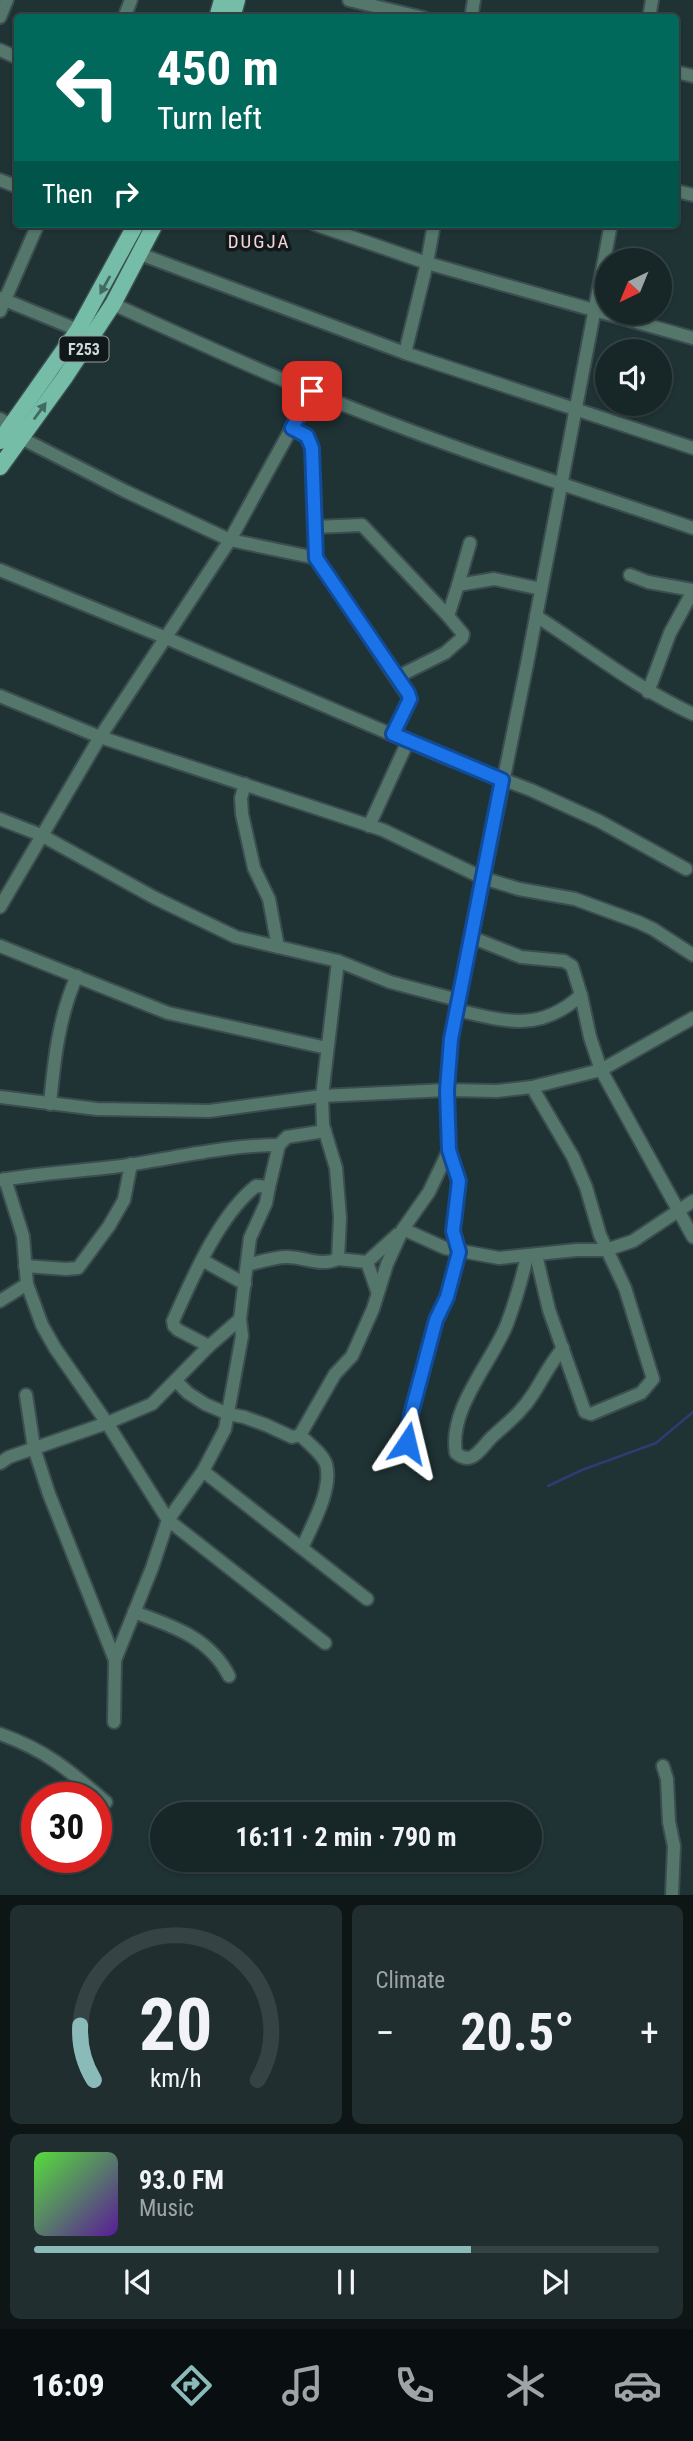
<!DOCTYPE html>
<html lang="en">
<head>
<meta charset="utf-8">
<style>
  :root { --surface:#172627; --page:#202e2f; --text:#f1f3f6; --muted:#9ea5a7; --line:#364344; --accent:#8bbbb9 }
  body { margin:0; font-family:"Roboto Condensed",sans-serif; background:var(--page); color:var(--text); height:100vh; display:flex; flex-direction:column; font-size:26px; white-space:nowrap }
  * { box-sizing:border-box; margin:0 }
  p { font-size:23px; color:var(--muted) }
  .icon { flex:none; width:38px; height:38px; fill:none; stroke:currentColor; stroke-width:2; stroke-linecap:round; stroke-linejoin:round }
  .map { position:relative; height:1895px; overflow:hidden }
  .panel { display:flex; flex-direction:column; gap:10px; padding:10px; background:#0d1515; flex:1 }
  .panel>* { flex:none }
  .hud { position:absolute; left:14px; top:14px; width:665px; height:214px; border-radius:7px; box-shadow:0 2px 5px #0004,0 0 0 2px var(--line); background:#00695c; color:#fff; overflow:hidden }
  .needle { width:46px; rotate:223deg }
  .tools { position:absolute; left:595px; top:248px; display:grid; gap:14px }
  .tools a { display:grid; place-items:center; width:77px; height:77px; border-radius:50%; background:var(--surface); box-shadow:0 2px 5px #0004,0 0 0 2px var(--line); font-size:35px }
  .speed { position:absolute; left:21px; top:1782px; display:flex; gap:14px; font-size:35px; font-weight:700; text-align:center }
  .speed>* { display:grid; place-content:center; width:91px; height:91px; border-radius:50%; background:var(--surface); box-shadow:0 2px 5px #0004,0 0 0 2px var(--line); line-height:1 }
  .speed .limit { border:10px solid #d22; background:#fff; color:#111 }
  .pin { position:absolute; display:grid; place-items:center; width:60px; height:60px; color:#fff; margin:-30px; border-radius:14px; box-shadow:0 4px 10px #0006 }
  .me { position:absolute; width:77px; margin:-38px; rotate:10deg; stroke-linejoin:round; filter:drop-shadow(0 0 5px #0008) }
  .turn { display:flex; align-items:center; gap:24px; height:147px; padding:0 28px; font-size:32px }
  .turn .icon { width:91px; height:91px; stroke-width:2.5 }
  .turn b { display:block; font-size:49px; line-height:60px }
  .then { display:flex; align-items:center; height:66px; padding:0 28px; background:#0003; gap:14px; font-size:26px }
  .big { font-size:52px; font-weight:700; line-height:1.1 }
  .panel .card { flex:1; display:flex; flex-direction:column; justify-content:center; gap:10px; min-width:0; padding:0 24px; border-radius:10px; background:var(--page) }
  .panel .dial { align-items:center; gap:0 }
  .dial svg { height:182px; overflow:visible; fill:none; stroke:var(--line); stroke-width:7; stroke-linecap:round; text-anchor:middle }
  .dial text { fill:var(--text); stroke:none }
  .song { display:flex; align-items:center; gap:21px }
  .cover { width:84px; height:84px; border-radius:10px; background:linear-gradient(135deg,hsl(110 70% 55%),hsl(270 70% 35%)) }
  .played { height:7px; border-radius:4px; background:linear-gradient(90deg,var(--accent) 70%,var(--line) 70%) }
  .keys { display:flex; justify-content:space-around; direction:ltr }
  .heat { display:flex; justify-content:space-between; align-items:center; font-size:38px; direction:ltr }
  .panel .tiles { flex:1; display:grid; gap:10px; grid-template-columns:1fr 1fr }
  .card:last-child { grid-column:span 2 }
  .trip { position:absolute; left:150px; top:1802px; width:392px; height:70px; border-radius:35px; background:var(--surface); box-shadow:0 2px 5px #0004,0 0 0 2px var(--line); font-weight:700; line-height:70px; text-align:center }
  .dock { display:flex; height:112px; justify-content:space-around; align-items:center; background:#090f10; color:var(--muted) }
  .dock .icon { width:49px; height:49px }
  .dock .selected { color:var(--accent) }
  .dock b { font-size:32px; color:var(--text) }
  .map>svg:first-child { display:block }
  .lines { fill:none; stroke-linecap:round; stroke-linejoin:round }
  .stream { stroke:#2d3c72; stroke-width:2.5 }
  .minor-casing { stroke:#3b4d4f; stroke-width:16 }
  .major-casing { stroke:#3b4d4f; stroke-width:19 }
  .minor { stroke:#54766b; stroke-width:12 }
  .major { stroke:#75bda7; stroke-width:16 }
  .oneway { fill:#426a60 }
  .route-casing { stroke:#114b97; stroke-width:18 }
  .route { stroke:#1a73e8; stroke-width:12 }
  .labels { text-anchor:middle; stroke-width:7; stroke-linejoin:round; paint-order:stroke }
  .shield { fill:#101819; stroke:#959fa0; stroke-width:2 }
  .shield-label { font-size:16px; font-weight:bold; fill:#ced9da }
  .neighbourhood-label { font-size:19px; letter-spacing:2px; fill:#f6d3d9; stroke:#101819 }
</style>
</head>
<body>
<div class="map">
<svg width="693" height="1895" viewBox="0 0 693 1895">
  <rect width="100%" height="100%" fill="#1f3234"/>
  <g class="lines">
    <path class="stream" d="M548,1486L582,1470L656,1443L693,1412"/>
    <g class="minor-casing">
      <g id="minor">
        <path d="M349,0L424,18"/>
        <path d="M0,17L7,0"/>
        <path d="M124,18L131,0"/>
        <path d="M471,18L474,0"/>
        <path d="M649,18L652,0"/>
        <path d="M0,50L18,58"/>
        <path d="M676,72L693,76"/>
        <path d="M0,180L18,187"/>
        <path d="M676,191L693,195"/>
        <path d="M314,224L427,263L693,338"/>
        <path d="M140,254L405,353L693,448"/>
        <path d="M0,298L78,330"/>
        <path d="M113,304C197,342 281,381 367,414C474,456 584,491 693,528"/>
        <path d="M0,311L38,224"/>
        <path d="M405,353L427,263L434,224"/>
        <path d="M0,419L12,425L21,438L125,491L230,540L316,558"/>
        <path d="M292,428L307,437L312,448L316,558L410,699L393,734"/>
        <path d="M315,527L362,525L448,616"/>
        <path d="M0,570L164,637L449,759L531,790L599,821L686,869"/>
        <path d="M630,575L648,582L693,590"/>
        <path d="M458,585L470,543"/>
        <path d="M536,616C588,649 636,688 693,714"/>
        <path d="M397,677L445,653L462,638L463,634L448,616L458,585L494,579L541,589"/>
        <path d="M648,692L670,633L693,591"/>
        <path d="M0,696L100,737L383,830L483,878L519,889L575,899L638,922L653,929L693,955"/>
        <path d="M245,784L241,798L242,814L254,868L269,899L278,947"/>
        <path d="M0,819L41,835L155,898L236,937L338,961L390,982L458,1000"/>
        <path d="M369,826L408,741"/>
        <path d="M0,907L100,737L230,540L312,391"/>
        <path d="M471,937L521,957L564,961L572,966L581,995"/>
        <path d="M0,946L168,1013L327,1048"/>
        <path d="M338,961L322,1096L323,1125L336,1168L340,1218L338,1259L367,1262L398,1234"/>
        <path d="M457,1010C506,1022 541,1032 581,995L590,1037L601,1070L693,1237"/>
        <path d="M532,1087L573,1157L586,1187L600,1235L625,1288L653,1379L641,1393L591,1414L585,1412L549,1310L536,1255"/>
        <path d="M0,1097L97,1109L209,1111L322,1096L447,1090L451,1039L527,664L611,224"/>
        <path d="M50,1104C54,1061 59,1015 77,976"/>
        <path d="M279,1145L287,1137L325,1131"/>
        <path d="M5,1179L23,1236L27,1284L42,1325L55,1348L107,1423L168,1520L325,1643"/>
        <path d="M0,1180C38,1174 75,1171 113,1167C168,1160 223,1145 279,1145L269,1187L256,1186C219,1215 192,1279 173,1321L174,1326L178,1330L209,1346"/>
        <path d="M403,1229L445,1248L499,1258L577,1250H606L633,1241L693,1201"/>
        <path d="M527,1256C522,1279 515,1302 507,1324C492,1362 448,1409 456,1453C472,1467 481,1448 491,1438C506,1424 522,1412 533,1394C544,1377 549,1365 563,1348"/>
        <path d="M202,1260L245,1284"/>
        <path d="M367,1262L377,1291"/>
        <path d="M247,1265C259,1262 274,1257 287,1257C305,1257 320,1267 338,1259"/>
        <path d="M25,1266L66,1269L78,1268L109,1226L124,1200L131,1164"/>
        <path d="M0,1301L27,1284"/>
        <path d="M176,1381L188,1393L205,1404L228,1414L244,1417L266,1425L292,1437L300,1435L335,1374L352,1356L373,1309L387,1264L403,1229L429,1192L449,1150L447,1090L497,1091L532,1087L601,1070L693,1018"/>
        <path d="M26,1395L34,1448L49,1494L115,1660L114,1722"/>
        <path d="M300,1435C308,1443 322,1453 326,1464C333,1489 312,1525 302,1548"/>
        <path d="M407,1443L411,1414L436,1320L447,1297L459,1252L453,1231L459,1181L449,1150"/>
        <path d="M0,1463L9,1457L107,1423L152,1404L209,1346L240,1319L250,1238L266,1203L269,1187"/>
        <path d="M203,1471L367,1599"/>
        <path d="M134,1612C173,1626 210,1638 229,1676"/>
        <path d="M115,1660L152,1568L168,1520L203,1471L225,1429L242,1336L240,1319"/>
        <path d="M0,1734C46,1750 70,1771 106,1802"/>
        <path d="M663,1766L667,1779L669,1822L674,1846L672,1895"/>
      </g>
    </g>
    <g class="major-casing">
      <g id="major">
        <path d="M217,18L222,0"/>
        <path d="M232,18L237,0"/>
        <path d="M0,441L78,330L136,224"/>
        <path d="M0,467L65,377L113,304L155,224"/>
      </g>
    </g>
    <use href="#minor" class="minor"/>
    <use href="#major" class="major"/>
  </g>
  <defs><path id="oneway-solid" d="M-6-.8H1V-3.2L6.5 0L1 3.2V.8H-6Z" transform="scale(1.75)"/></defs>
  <g class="oneway">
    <use href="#oneway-solid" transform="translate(105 285) rotate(119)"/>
    <use href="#oneway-solid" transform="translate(40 411) rotate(-54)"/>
  </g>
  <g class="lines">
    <g class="route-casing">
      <path id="route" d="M312,391L292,428L307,436L312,448L316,558L408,693L410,699L393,734L502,780L451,1039L447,1090L448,1121L449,1150L459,1181L453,1231L459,1252L447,1297L436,1320L411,1414L407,1443"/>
    </g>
    <use href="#route" class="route"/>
  </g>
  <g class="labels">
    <rect class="shield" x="59.5" y="336.5" width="49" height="25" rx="5"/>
    <g class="shield-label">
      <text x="84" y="355">F253</text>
    </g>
    <g class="neighbourhood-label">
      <text x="259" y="248">DUGJA</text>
    </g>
  </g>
</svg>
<div class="tools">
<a><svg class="needle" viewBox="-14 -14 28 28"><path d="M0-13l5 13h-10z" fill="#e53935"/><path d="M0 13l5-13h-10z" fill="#9ea5a7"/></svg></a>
<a><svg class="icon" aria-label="sound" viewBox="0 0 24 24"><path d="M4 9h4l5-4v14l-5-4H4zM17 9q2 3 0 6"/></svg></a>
</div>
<div class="speed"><div class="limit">30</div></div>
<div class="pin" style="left:312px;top:391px;background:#d93025"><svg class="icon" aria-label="arrive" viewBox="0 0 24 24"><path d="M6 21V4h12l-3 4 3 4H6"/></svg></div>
<svg class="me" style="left:407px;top:1443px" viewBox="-20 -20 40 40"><path d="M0-17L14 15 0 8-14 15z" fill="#1a73e8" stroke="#fff" stroke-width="4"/></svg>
<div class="trip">16:11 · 2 min · 790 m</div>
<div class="hud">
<div class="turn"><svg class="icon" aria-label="left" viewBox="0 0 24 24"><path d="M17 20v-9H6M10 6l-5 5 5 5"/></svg><div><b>450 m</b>Turn left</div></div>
<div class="then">Then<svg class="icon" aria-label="right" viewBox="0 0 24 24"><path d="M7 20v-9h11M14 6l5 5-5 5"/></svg></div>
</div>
</div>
<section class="panel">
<div class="tiles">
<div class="card dial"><svg viewBox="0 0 100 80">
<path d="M14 69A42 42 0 1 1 86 69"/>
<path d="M14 69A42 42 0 0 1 8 45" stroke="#8bbbb9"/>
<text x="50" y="56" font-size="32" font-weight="700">20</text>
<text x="50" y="72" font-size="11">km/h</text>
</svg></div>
<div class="card"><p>Climate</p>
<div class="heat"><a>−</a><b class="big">20.5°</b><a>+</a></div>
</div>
<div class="card">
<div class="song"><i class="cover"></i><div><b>93.0 FM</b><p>Music</p></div></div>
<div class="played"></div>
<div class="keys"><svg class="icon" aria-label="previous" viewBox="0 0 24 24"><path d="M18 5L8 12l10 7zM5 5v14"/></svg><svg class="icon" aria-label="pause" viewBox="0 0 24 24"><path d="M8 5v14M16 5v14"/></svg><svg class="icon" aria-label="next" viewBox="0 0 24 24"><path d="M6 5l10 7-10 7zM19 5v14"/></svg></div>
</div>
</div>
</section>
<nav class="dock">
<b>16:09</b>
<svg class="icon selected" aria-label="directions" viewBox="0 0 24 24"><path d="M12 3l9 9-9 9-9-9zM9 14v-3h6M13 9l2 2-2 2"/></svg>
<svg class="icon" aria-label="music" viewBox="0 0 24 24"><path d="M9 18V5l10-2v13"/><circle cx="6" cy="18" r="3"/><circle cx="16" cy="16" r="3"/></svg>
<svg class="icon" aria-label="phone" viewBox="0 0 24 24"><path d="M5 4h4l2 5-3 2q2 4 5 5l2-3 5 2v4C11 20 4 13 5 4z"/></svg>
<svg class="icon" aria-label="climate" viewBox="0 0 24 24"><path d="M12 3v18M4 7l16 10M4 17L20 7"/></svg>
<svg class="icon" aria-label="car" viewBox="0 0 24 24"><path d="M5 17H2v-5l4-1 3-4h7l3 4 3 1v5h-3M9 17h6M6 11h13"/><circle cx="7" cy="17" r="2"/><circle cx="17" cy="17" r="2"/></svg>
</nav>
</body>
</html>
